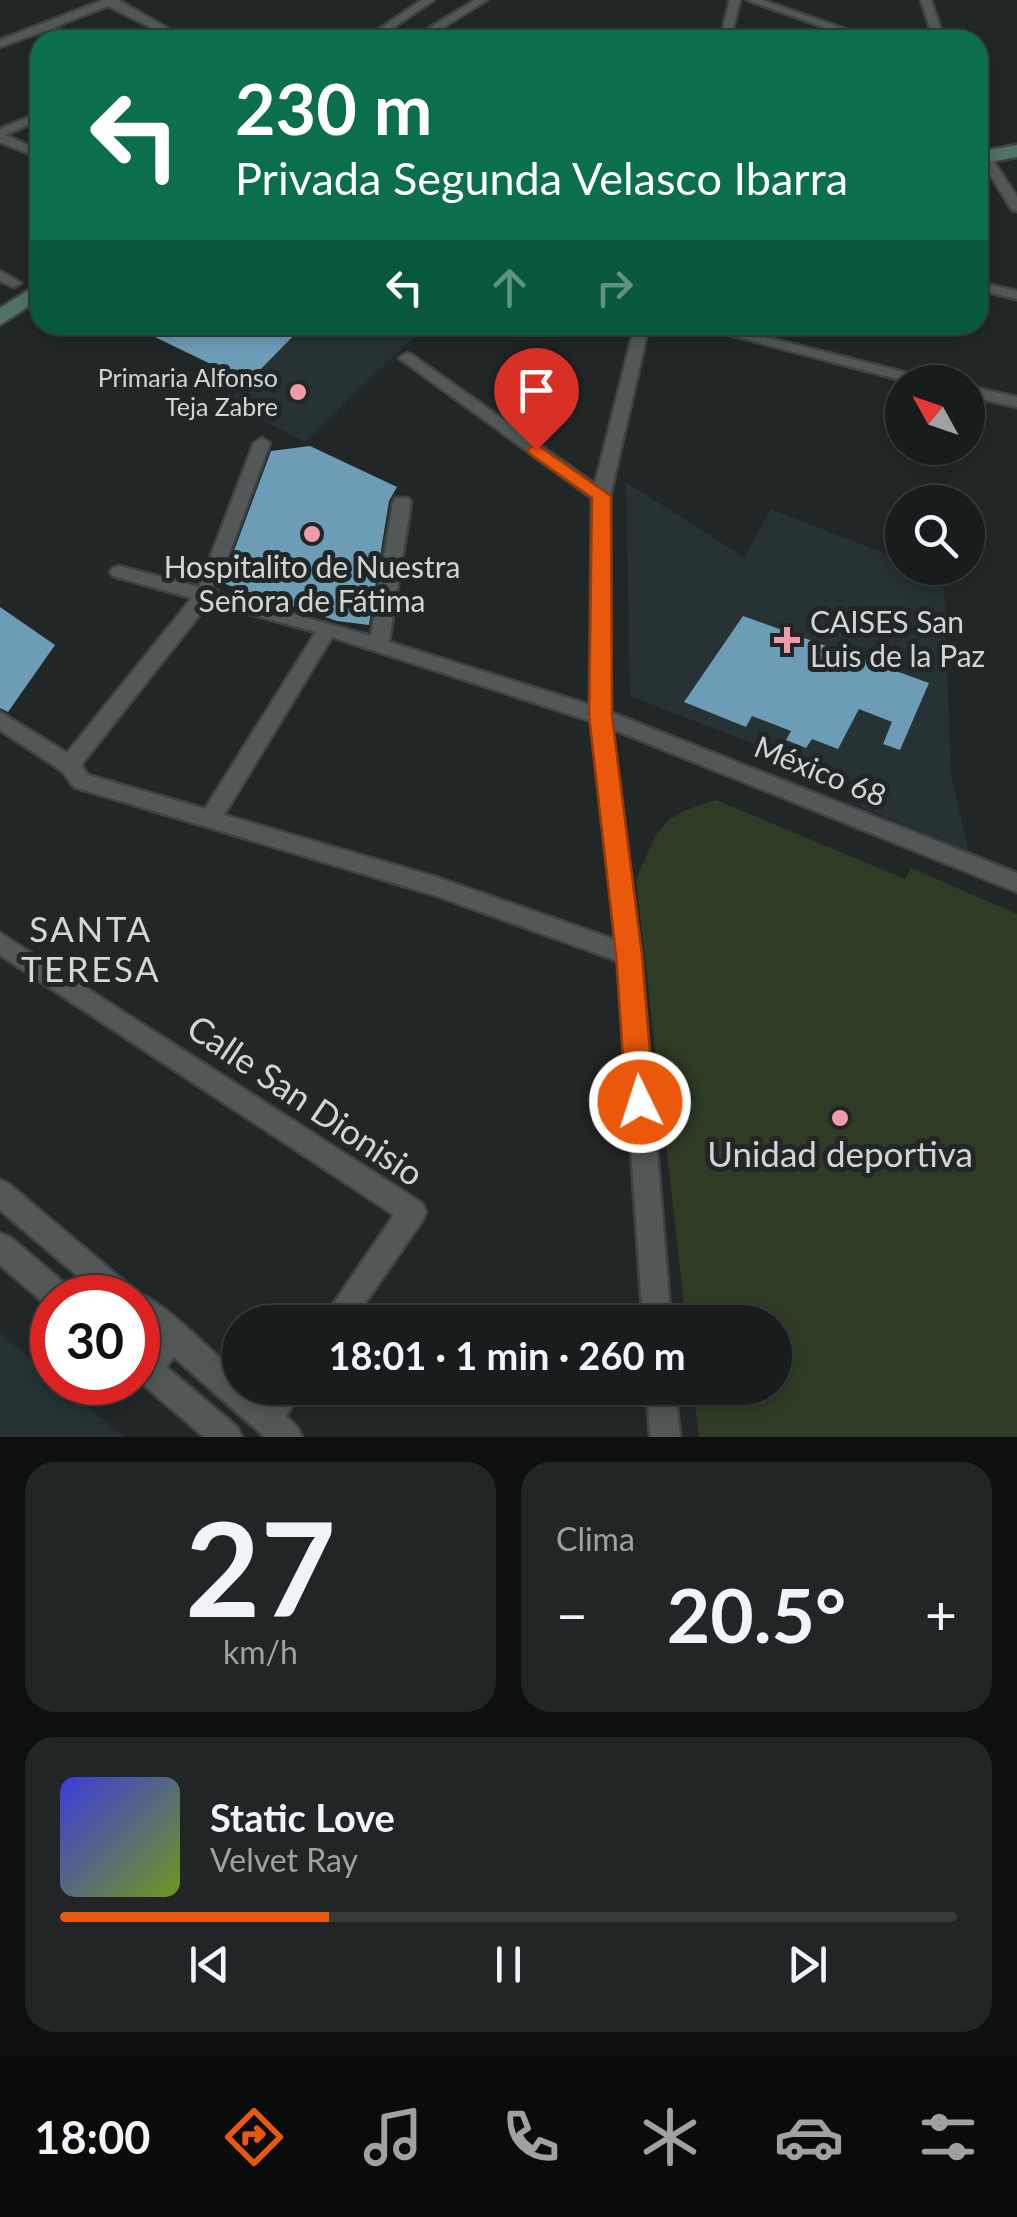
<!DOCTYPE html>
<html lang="es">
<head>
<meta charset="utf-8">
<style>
  :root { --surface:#191c1c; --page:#222525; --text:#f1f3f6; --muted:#9fa1a3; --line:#373a3b; --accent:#ea580c }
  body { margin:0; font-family:Lato,sans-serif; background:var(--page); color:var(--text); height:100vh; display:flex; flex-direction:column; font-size:38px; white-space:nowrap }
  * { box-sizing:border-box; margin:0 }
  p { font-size:32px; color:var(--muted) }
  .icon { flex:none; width:55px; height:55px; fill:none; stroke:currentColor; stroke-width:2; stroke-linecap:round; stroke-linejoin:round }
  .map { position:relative; height:1437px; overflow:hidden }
  .side { display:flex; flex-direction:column; gap:25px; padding:25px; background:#0e0f0f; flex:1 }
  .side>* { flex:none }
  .banner { position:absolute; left:30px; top:30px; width:958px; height:305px; border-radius:30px; box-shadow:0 5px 15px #0003,0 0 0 2px var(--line); background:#0b6e4f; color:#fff; overflow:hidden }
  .needle { width:65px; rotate:310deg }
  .buttons { position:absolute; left:885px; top:365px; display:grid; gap:20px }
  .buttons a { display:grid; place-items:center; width:100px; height:100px; border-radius:50%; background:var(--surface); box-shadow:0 5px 15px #0003,0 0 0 2px var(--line); font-size:50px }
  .speed { position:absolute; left:30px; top:1275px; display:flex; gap:20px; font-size:50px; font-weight:700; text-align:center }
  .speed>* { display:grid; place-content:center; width:130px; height:130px; border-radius:50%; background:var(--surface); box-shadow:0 5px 15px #0003,0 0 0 2px var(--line); line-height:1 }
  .speed .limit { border:15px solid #d22; background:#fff; color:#111 }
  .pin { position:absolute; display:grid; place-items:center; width:85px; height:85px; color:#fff; margin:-102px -42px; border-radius:50% 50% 50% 0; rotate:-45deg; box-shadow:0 0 10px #0007 }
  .pin .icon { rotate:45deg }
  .me { position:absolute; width:110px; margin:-55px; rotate:356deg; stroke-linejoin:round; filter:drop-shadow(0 0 8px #0008) }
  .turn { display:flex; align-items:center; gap:35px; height:210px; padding:0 40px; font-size:45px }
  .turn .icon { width:130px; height:130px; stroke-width:2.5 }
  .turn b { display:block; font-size:70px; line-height:85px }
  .lanes { display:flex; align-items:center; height:95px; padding:0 40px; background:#0003; justify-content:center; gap:50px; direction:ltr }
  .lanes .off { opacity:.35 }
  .big { font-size:75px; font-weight:700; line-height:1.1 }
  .side .card { flex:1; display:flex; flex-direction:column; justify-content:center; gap:15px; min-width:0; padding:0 35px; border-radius:30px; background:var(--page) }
  .side .dial { align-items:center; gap:0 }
  .dial b { font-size:130px; line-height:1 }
  .song { display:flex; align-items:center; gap:30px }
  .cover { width:120px; height:120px; border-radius:15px; background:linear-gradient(135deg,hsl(240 70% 55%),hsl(80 70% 35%)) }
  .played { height:10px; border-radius:5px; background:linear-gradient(90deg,var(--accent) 30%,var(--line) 30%) }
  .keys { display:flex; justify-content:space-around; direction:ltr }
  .heat { display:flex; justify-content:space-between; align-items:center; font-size:55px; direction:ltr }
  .side .tiles { flex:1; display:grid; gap:25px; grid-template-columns:1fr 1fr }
  .card:last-child { grid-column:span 2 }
  .trip { position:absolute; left:222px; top:1305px; width:570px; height:100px; border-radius:50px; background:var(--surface); box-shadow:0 5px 15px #0003,0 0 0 2px var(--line); font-weight:700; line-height:100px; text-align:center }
  .tabs { display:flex; height:160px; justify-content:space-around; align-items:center; background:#0a0b0b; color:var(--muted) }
  .tabs .icon { width:70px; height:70px }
  .tabs .on { color:var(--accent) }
  .tabs b { font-size:45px; color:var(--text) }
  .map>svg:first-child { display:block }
  .built { fill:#263233 }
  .green { fill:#2e3c25 }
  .building { fill:#6d9cb6 }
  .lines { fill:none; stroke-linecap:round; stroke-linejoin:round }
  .street-casing { stroke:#3e4242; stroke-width:5 }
  .secondary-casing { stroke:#3e4242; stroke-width:5 }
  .street { fill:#525858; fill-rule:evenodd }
  .secondary { fill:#507267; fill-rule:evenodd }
  .route { fill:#ea580c; stroke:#983908; stroke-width:2.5 }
  .poi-dot { fill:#f29aac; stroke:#212626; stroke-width:4 }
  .labels { text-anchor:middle; stroke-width:10; stroke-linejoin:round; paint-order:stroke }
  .far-poi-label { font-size:25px; fill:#d2d5d5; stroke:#212626; text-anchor:end }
  .poi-label { font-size:30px; fill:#d2d5d5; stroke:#212626 }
  .street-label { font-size:30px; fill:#d2d5d5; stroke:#212626 }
  .quarter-label { font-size:35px; letter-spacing:2.5px; fill:#d1d8d8; stroke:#212626 }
  .near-street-label { font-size:35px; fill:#d2d5d5; stroke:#212626 }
  .near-poi-label { font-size:35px; fill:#d2d5d5; stroke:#212626 }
</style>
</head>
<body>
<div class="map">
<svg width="1017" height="1437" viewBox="0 0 1017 1437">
  <rect width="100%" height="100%" fill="#212626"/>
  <g class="built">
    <path d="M304,325H426L305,442L228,402Z"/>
    <path d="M626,482L744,557L771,509L902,560V568L931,572L929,577L944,583L951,774L969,852L849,802L857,784L630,696Z"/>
    <path d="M0,1333L52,1377V1382L59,1383L124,1437H0Z"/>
  </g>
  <path class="green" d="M716,800L905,879L911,868L1017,914V1437H699L693,1388H775V1322H686L636,880C660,827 657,817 716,800Z"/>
  <g class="building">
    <path d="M130,325H304L248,382Z"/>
    <path d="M310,446L397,487L389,501L369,625L337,621L222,583L271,451Z"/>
    <path d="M0,607L55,645L8,712L0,708Z"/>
    <path d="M743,616L929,683L900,750L883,744L892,722L859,709L838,749L812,739L806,748L786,740L791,731L752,716L746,727L684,702Z"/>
  </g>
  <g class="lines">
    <g class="street-casing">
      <g id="street">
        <path d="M104,0H118L179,35L170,37L108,6L54,27L73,35V39L44,31L0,47V40Z"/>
        <path d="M422,0H434L375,40H363Z"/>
        <path d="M475,0H487L423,40H410Z"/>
        <path d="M730,0H740L730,40H720Z"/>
        <path d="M747,0H762L876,40H860Z"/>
        <path d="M921,0H931L944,40H934Z"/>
        <path d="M40,112V120L5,135L40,150V158L0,142V129Z"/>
        <path d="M978,142L982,143L1017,197V211L1012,210L978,155Z"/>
        <path d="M0,271L21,283L14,287L0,281Z"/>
        <path d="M978,282L1017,291V299L978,290Z"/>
        <path d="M635,325H649L610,496V712L1017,873V892L612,729L641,955L671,1322H643L618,961L434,895L74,787L62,771L0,730V712L67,753L192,598L113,576L110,572L113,568L119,566L199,587L254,443L262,438L270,443L215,592L371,636L393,502L396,498H408L411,502L389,642L590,705L592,498L399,358L407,353L412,355L595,484ZM209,603L316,632L205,809L88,775L81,765ZM332,637L591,721L616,940L436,877L224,815Z"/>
        <path d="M692,325H717L931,379L934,382H909Z"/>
        <path d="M968,386L1017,397V407L968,396Z"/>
        <path d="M0,933L422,1203L426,1212L422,1221L352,1322H321L394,1215L0,955Z"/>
        <path d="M0,1180L9,1184L138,1293C168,1305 214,1354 240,1377V1388H252L264,1397L271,1388H303L286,1416L297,1427L302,1437H265L174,1357L166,1367L237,1427L242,1437H204L138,1380V1348L144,1350L153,1338L138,1325V1298H104L0,1210Z"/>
        <path d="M0,1233L10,1237L70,1288L74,1298H52L50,1308L0,1265Z"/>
        <path d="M647,1388H675L680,1437H650Z"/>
      </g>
    </g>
    <g class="secondary-casing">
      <g id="secondary">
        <path d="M1017,145V157L978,164V152Z"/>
        <path d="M40,283V299L0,325V308Z"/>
      </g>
    </g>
    <use href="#street" class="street"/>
    <use href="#secondary" class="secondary"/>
  </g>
  <path class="route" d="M536,444L611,496L612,716L642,955L654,1102L650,1112L640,1116L630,1112L626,1102L616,955L589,716L592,498L530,454L527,450Z"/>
  <g class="poi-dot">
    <circle cx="298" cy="392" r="10"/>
    <circle cx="312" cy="534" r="10"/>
    <path d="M782 625h10v10h10v10h-10v10h-10v-10h-10v-10h10z"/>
    <circle cx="840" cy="1118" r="10"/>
  </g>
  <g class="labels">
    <g class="far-poi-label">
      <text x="278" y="387">Primaria Alfonso<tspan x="278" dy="29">Teja Zabre</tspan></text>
    </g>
    <g class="poi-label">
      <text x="312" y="578">Hospitalito de Nuestra<tspan x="312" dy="34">Señora de Fátima</tspan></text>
      <text x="810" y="633" text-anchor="start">CAISES San<tspan x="810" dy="34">Luis de la Paz</tspan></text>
    </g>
    <g class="street-label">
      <text transform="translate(820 772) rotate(22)" y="10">México 68</text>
    </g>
    <g class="quarter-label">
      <text x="91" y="942">SANTA<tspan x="91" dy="40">TERESA</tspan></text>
    </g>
    <g class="near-street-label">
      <text transform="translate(305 1101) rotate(34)" y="12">Calle San Dionisio</text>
    </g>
    <g class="near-poi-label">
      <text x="840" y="1167">Unidad deportiva</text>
    </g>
  </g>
</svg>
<div class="buttons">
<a><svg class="needle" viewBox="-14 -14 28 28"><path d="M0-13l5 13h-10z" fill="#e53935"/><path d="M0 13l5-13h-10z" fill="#9fa1a3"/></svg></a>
<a><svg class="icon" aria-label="search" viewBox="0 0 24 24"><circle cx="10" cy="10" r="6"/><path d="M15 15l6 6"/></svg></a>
</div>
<div class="speed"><div class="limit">30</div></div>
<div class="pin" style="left:536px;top:450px;background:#d93025"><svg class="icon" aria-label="arrive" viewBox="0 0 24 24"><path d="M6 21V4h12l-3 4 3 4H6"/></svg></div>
<svg class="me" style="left:640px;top:1102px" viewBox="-20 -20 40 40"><circle r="17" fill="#ea580c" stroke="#fff" stroke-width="3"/><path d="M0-11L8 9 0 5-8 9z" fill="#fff"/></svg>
<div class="trip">18:01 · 1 min · 260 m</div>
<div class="banner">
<div class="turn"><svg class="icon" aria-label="left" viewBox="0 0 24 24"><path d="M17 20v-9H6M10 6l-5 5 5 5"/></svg><div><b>230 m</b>Privada Segunda Velasco Ibarra</div></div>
<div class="lanes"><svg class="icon" aria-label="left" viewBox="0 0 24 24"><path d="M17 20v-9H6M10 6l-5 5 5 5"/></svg><svg class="icon off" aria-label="ahead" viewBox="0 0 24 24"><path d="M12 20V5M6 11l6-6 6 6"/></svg><svg class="icon off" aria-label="right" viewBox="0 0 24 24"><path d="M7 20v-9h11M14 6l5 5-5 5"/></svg></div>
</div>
</div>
<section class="side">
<div class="tiles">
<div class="card dial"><b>27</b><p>km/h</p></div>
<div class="card"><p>Clima</p>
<div class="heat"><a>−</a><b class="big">20.5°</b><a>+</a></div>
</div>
<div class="card">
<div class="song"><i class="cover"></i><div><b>Static Love</b><p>Velvet Ray</p></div></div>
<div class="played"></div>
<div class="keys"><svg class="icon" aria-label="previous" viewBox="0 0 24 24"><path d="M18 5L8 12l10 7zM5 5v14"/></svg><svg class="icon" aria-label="pause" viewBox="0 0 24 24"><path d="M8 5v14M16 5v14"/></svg><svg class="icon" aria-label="next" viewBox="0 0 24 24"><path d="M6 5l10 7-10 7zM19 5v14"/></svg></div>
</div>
</div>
</section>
<nav class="tabs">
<b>18:00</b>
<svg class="icon on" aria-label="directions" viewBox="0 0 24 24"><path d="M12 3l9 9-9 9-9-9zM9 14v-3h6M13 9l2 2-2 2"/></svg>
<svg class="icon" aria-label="music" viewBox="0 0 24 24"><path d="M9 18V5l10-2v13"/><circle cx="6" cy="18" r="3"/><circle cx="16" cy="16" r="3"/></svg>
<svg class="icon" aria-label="phone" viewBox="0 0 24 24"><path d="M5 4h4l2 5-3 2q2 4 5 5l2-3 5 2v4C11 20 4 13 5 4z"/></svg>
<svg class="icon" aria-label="climate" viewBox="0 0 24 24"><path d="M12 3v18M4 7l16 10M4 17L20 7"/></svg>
<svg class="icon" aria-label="car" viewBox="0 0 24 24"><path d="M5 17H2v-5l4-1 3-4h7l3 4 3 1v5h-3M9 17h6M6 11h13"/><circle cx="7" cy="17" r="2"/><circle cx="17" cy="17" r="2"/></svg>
<svg class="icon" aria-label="filters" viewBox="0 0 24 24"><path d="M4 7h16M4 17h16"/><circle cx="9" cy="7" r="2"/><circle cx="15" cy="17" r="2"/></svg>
</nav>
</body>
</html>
